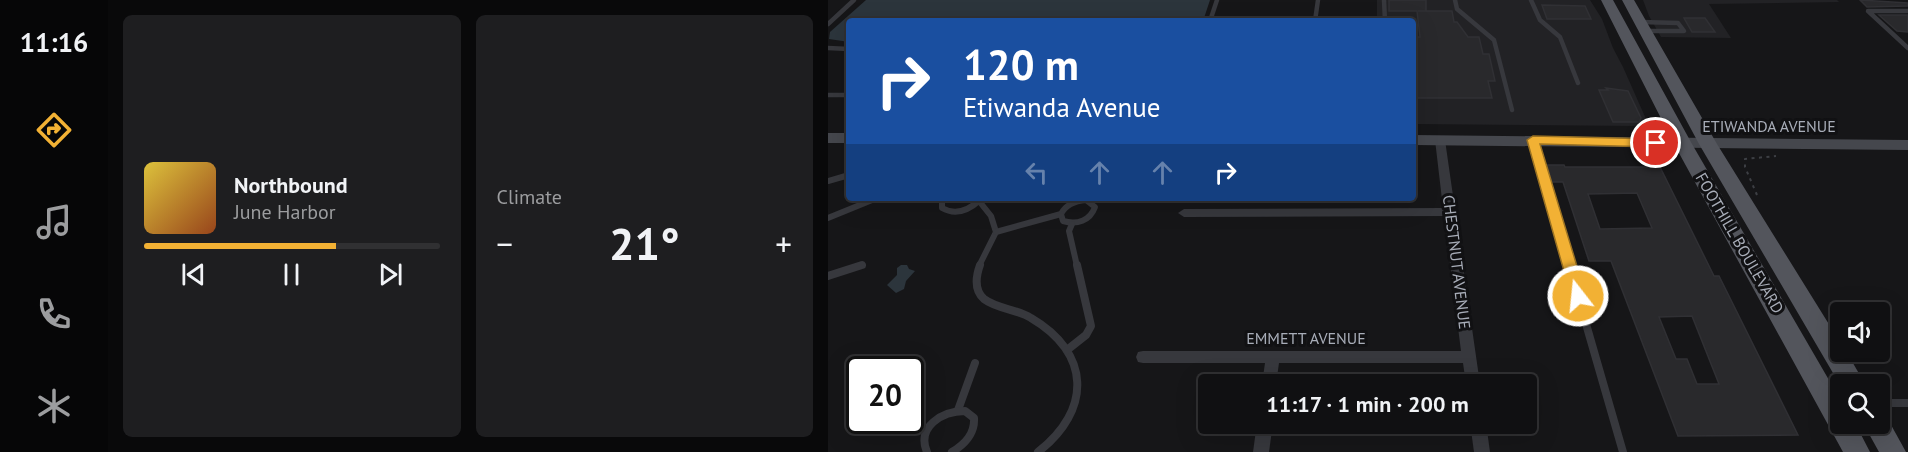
<!DOCTYPE html>
<html lang="en">
<head>
<meta charset="utf-8">
<style>
  :root { --surface:#101012; --page:#1e1e20; --text:#f1f3f6; --muted:#9c9d9f; --line:#303032; --accent:#f2b134 }
  body { margin:0; font-family:"PT Sans",sans-serif; background:var(--page); color:var(--text); height:100vh; display:flex; flex-direction:column; font-size:22px; white-space:nowrap }
  * { box-sizing:border-box; margin:0 }
  p { font-size:20px; color:var(--muted) }
  .icon { flex:none; width:33px; height:33px; fill:none; stroke:currentColor; stroke-width:2; stroke-linecap:round; stroke-linejoin:round }
  .map { position:relative; flex:1; overflow:hidden }
  .sheet { display:flex; flex-direction:column; gap:15px; padding:15px; background:#09090a; width:720px }
  .sheet>* { flex:none }
  .guide { position:absolute; left:18px; top:18px; width:570px; height:183px; border-radius:6px; box-shadow:0 6px 24px #0002,0 0 0 2px var(--line); background:#1a4fa0; color:#fff; overflow:hidden }
  .controls { position:absolute; left:1002px; top:302px; display:grid; gap:12px }
  .controls a { display:grid; place-items:center; width:60px; height:60px; border-radius:6px; background:var(--surface); box-shadow:0 6px 24px #0002,0 0 0 2px var(--line); font-size:30px }
  .speed { position:absolute; left:18px; top:356px; display:flex; gap:12px; font-size:30px; font-weight:700; text-align:center }
  .speed>* { display:grid; place-content:center; width:78px; height:78px; border-radius:50%; background:var(--surface); box-shadow:0 6px 24px #0002,0 0 0 2px var(--line); line-height:1 }
  .speed .limit { border:3px solid #111; border-radius:9px; background:#fff; color:#111 }
  .pin { position:absolute; display:grid; place-items:center; width:51px; height:51px; color:#fff; margin:-26px; border:3px solid #fff; border-radius:50%; box-shadow:0 2px 6px #0007 }
  .me { position:absolute; width:66px; margin:-33px; rotate:344deg; stroke-linejoin:round; filter:drop-shadow(0 0 4px #0008) }
  .turn { display:flex; align-items:center; gap:21px; height:126px; padding:0 18px; font-size:27px }
  .turn .icon { width:78px; height:78px; stroke-width:2.5 }
  .turn b { display:block; font-size:42px; line-height:51px }
  .lanes { display:flex; align-items:center; height:57px; padding:0 18px; background:#0003; justify-content:center; gap:30px; direction:ltr }
  .lanes .off { opacity:.35 }
  .big { font-size:45px; font-weight:600; line-height:1.1 }
  .sheet .card { flex:1; display:flex; flex-direction:column; justify-content:center; gap:9px; min-width:0; padding:0 21px; border-radius:9px; background:var(--page) }
  .song { display:flex; align-items:center; gap:18px }
  .cover { width:72px; height:72px; border-radius:9px; background:linear-gradient(135deg,hsl(50 70% 55%),hsl(20 70% 35%)) }
  .played { height:6px; border-radius:3px; background:linear-gradient(90deg,var(--accent) 65%,var(--line) 65%) }
  .keys { display:flex; justify-content:space-around; direction:ltr }
  .heat { display:flex; justify-content:space-between; align-items:center; font-size:33px; direction:ltr }
  .sheet .tiles { flex:1; display:grid; gap:15px; grid-template-columns:repeat(2,1fr) }
  .trip { position:absolute; left:370px; top:374px; width:339px; height:60px; border-radius:6px; background:var(--surface); box-shadow:0 6px 24px #0002,0 0 0 2px var(--line); font-weight:600; line-height:60px; text-align:center }
  main { display:flex; flex:1; min-height:0 }
  .menu { display:flex; flex-direction:column; width:108px; justify-content:space-around; align-items:center; background:#060607; color:var(--muted) }
  .menu .icon { width:42px; height:42px }
  .menu .selected { color:var(--accent) }
  .menu b { font-size:27px; color:var(--text) }
  .map>svg:first-child { display:block }
  .built { fill:#222225 }
  .water { fill:#2c353c }
  .building { fill:#29292c; stroke:#303034; stroke-width:1.5; fill-rule:evenodd }
  .lines { fill:none; stroke-linecap:round; stroke-linejoin:round }
  .path { stroke:#3d3f44; stroke-width:2; stroke-dasharray:3 4.5; stroke-linecap:butt }
  .service-far2 { stroke:#37383d; stroke-width:4.5 }
  .service-far1 { stroke:#37383d; stroke-width:6 }
  .service { stroke:#37383d; stroke-width:8 }
  .minor { fill:#37383d; fill-rule:evenodd }
  .secondary { fill:#45474d; fill-rule:evenodd }
  .primary { fill:#53555c; fill-rule:evenodd }
  .route { fill:#f2b134; stroke:#9d7322; stroke-width:1.5 }
  .labels { text-anchor:middle; stroke-width:6; stroke-linejoin:round; paint-order:stroke }
  .street-label { font-size:16px; fill:#a8adb8; stroke:#111113 }
</style>
</head>
<body>
<main>
<nav class="menu">
<b>11:16</b>
<svg class="icon selected" aria-label="directions" viewBox="0 0 24 24"><path d="M12 3l9 9-9 9-9-9zM9 14v-3h6M13 9l2 2-2 2"/></svg>
<svg class="icon" aria-label="music" viewBox="0 0 24 24"><path d="M9 18V5l10-2v13"/><circle cx="6" cy="18" r="3"/><circle cx="16" cy="16" r="3"/></svg>
<svg class="icon" aria-label="phone" viewBox="0 0 24 24"><path d="M5 4h4l2 5-3 2q2 4 5 5l2-3 5 2v4C11 20 4 13 5 4z"/></svg>
<svg class="icon" aria-label="climate" viewBox="0 0 24 24"><path d="M12 3v18M4 7l16 10M4 17L20 7"/></svg>
</nav>
<section class="sheet">
<div class="tiles">
<div class="card">
<div class="song"><i class="cover"></i><div><b>Northbound</b><p>June Harbor</p></div></div>
<div class="played"></div>
<div class="keys"><svg class="icon" aria-label="previous" viewBox="0 0 24 24"><path d="M18 5L8 12l10 7zM5 5v14"/></svg><svg class="icon" aria-label="pause" viewBox="0 0 24 24"><path d="M8 5v14M16 5v14"/></svg><svg class="icon" aria-label="next" viewBox="0 0 24 24"><path d="M6 5l10 7-10 7zM19 5v14"/></svg></div>
</div>
<div class="card"><p>Climate</p>
<div class="heat"><a>−</a><b class="big">21°</b><a>+</a></div>
</div>
</div>
</section>
<div class="map">
<svg width="1080" height="452" viewBox="0 0 1080 452">
  <rect width="100%" height="100%" fill="#161618"/>
  <g class="built">
    <path d="M549,0H762L774,19L785,48L795,67L818,119L810,126L585,124V21H549Z"/>
    <path d="M815,0H1009L1011,2L881,4L903,38L833,37L821,16Z"/>
  </g>
  <g class="water">
    <path d="M38,0H382L375,21H21V42L1,39L2,32Z"/>
    <path d="M73,265H79L81,269L87,271L78,281L76,289L68,293L59,285L69,275V268Z"/>
  </g>
  <g class="building">
    <path d="M561,0H598V11H590H624L626,22H629L640,37H651L655,54H661L667,81H660L664,98H585V37H592L589,11H561Z"/>
    <path d="M1032,0L1080,3V6L1039,7Z"/>
    <path d="M714,5L757,6L763,19H719Z"/>
    <path d="M1051,15H1080V32L1069,31Z"/>
    <path d="M856,18H877L887,32H864Z"/>
    <path d="M778,88L800,91L813,118L811,122H785L771,90H780Z"/>
    <path d="M719,165H736L737,167H832L886,276H891L970,435L850,436L783,261H761L735,182H724ZM809,193L824,228L772,229L760,194ZM864,316L891,384H869L859,359H848L831,317Z"/>
  </g>
  <g class="lines">
    <path class="path" d="M929,195L917,167V159L948,156"/>
    <g class="service-far2">
      <path d="M556,0L557,21"/>
      <path d="M627,0L629,9L666,40L684,110"/>
      <path d="M703,0L712,20L732,37L750,83"/>
      <path d="M1080,11H1040L1080,48"/>
      <path d="M382,21L389,0"/>
      <path d="M487,21L490,0"/>
      <path d="M813,22L850,23L856,31H818"/>
      <path d="M0,24L26,0"/>
      <path d="M0,48L21,49"/>
      <path d="M0,95H21"/>
    </g>
    <g class="service-far1">
      <path d="M705,140L741,266"/>
      <path d="M0,181L21,175"/>
      <path d="M114,198V208C128,216 141,210 152,200"/>
      <path d="M258,200L267,207C262,221 249,225 235,221L233,214C238,204 247,201 258,200Z"/>
      <path d="M151,201L163,216L168,232L151,266"/>
      <path d="M0,218L49,198"/>
      <path d="M244,224L241,231L249,266"/>
      <path d="M168,232L233,214"/>
      <path d="M31,266L34,265"/>
    </g>
    <g class="service">
      <path d="M152,265C148,276 146,290 156,299C169,309 189,309 203,318C263,353 264,410 210,452"/>
      <path d="M741,265L795,452"/>
      <path d="M0,276L34,265"/>
      <path d="M239,350L258,335L263,326L249,265"/>
      <path d="M1052,403H1080"/>
      <path d="M130,410L147,363"/>
      <path d="M99,452C88,427 114,411 137,411L146,418C147,434 137,444 124,452"/>
    </g>
    <g class="minor">
      <path d="M612,137L617,140L652,384H638L635,363H451L448,384H434L437,363H315L310,362L308,357L310,352L315,351H633L616,216L356,217L350,213L356,209L615,208L607,140Z"/>
      <path d="M429,423H445L441,452H425Z"/>
      <path d="M642,423H658L662,452H646Z"/>
    </g>
    <g class="secondary">
      <rect x="0" y="133" width="21" height="10"/>
      <path d="M585,135L1080,140V150L585,145Z"/>
    </g>
    <g class="primary">
      <path d="M773,0H785L864,144L1012,399V423H1027L1042,452H1015L846,144Z"/>
      <path d="M794,0H806L889,144L1012,342V351H1018L1037,384L1012,385L871,144Z"/>
      <path d="M1052,412L1057,414L1078,452H1051L1035,423H1052Z"/>
    </g>
  </g>
  <path class="route" d="M705,136L828,139L834,143L828,147L712,144L758,296L756,300L750,302L745,300L743,296L699,140Z"/>
  <g class="labels">
    <g class="street-label">
      <text x="941" y="132">ETIWANDA AVENUE</text>
      <text transform="translate(912 243) rotate(60)" y="6">FOOTHILL BOULEVARD</text>
      <text transform="translate(629 262) rotate(83)" y="6">CHESTNUT AVENUE</text>
      <text x="478" y="344">EMMETT AVENUE</text>
    </g>
  </g>
</svg>
<div class="controls">
<a><svg class="icon" aria-label="sound" viewBox="0 0 24 24"><path d="M4 9h4l5-4v14l-5-4H4zM17 9q2 3 0 6"/></svg></a>
<a><svg class="icon" aria-label="search" viewBox="0 0 24 24"><circle cx="10" cy="10" r="6"/><path d="M15 15l6 6"/></svg></a>
</div>
<div class="speed"><div class="limit">20</div></div>
<div class="pin" style="left:828px;top:143px;background:#d93025"><svg class="icon" aria-label="arrive" viewBox="0 0 24 24"><path d="M6 21V4h12l-3 4 3 4H6"/></svg></div>
<svg class="me" style="left:750px;top:296px" viewBox="-20 -20 40 40"><circle r="17" fill="#f2b134" stroke="#fff" stroke-width="3"/><path d="M0-11L8 9 0 5-8 9z" fill="#fff"/></svg>
<div class="trip">11:17 · 1 min · 200 m</div>
<div class="guide">
<div class="turn"><svg class="icon" aria-label="right" viewBox="0 0 24 24"><path d="M7 20v-9h11M14 6l5 5-5 5"/></svg><div><b>120 m</b>Etiwanda Avenue</div></div>
<div class="lanes"><svg class="icon off" aria-label="left" viewBox="0 0 24 24"><path d="M17 20v-9H6M10 6l-5 5 5 5"/></svg><svg class="icon off" aria-label="ahead" viewBox="0 0 24 24"><path d="M12 20V5M6 11l6-6 6 6"/></svg><svg class="icon off" aria-label="ahead" viewBox="0 0 24 24"><path d="M12 20V5M6 11l6-6 6 6"/></svg><svg class="icon" aria-label="right" viewBox="0 0 24 24"><path d="M7 20v-9h11M14 6l5 5-5 5"/></svg></div>
</div>
</div>
</main>
</body>
</html>
